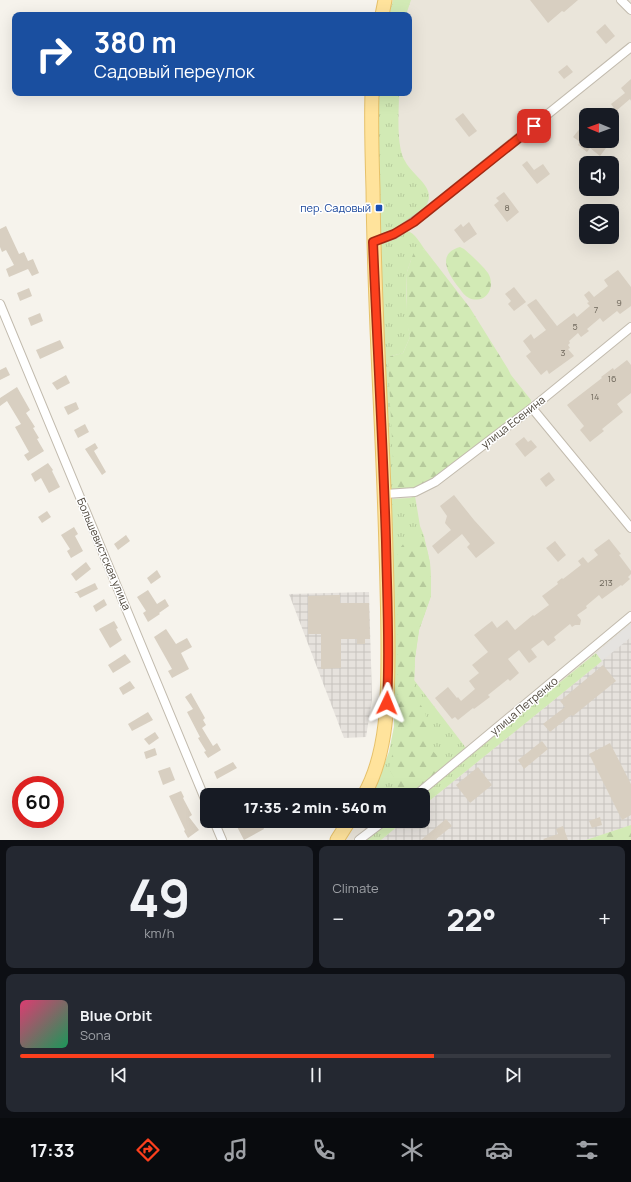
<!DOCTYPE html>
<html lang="en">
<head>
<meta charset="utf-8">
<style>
  :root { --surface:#171b24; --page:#242831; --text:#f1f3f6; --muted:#9ea1a6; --line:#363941; --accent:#fc3f1d }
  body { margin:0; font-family:Manrope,sans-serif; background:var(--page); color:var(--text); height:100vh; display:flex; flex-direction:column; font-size:15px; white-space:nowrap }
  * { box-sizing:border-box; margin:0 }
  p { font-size:13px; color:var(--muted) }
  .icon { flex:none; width:22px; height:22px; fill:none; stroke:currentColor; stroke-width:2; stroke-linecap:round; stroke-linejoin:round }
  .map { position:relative; height:840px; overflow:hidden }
  .drawer { display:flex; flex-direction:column; gap:6px; padding:6px; background:#0d0f14; flex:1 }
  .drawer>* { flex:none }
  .hud { position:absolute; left:12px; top:12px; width:400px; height:84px; border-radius:8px; box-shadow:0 4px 16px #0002; background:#1a4fa0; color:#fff; overflow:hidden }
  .needle { width:26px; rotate:271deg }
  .buttons { position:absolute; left:579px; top:108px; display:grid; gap:8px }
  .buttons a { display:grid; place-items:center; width:40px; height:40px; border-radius:8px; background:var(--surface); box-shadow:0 4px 16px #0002; font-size:20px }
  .speed { position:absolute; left:12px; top:776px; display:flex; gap:8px; font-size:20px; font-weight:700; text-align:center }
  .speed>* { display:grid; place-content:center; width:52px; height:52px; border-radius:50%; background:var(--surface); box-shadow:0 4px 16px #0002; line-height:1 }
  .speed .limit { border:6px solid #d22; background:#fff; color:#111 }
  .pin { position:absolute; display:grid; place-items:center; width:34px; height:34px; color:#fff; margin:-17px; border-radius:8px; box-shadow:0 2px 6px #0006 }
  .me { position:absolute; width:44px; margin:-22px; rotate:2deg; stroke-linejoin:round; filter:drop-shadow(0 0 3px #0008) }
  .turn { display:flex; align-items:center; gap:14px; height:84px; padding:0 16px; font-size:18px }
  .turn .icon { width:52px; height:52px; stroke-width:2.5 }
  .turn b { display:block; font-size:28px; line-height:34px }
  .big { font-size:30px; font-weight:800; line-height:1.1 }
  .drawer .card { flex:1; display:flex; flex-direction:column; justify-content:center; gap:6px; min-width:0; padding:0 14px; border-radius:8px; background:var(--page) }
  .drawer .dial { align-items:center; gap:0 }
  .dial b { font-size:52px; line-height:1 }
  .song { display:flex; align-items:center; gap:12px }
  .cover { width:48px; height:48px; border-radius:6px; background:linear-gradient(135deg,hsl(340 70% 55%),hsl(150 70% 35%)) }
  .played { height:4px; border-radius:2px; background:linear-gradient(90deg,var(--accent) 70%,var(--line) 70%) }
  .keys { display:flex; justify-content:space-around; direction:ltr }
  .heat { display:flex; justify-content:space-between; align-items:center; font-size:22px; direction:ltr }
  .drawer .tiles { flex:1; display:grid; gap:6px; grid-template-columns:1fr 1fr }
  .card:last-child { grid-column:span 2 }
  .trip { position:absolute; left:200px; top:788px; width:230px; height:40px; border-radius:8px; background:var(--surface); box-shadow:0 4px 16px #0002; font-weight:800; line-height:40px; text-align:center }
  .tab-bar { display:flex; height:64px; justify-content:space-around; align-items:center; background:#090b0e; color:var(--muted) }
  .tab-bar .icon { width:28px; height:28px }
  .tab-bar .selected { color:var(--accent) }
  .tab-bar b { font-size:18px; color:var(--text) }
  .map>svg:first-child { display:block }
  .residential { fill:#eae5da; fill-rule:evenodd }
  .industrial { fill:url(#industrial-grid) }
  .grass { fill:url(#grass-tufts) }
  .forest { fill:url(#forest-firs) }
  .parking { fill:#e5e3e0 }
  .building { fill:#d8cfc1 }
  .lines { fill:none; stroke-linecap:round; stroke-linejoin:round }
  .street-casing { stroke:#c2bbae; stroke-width:10 }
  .primary-casing { stroke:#e6c16a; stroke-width:15 }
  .street { stroke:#fff; stroke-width:8 }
  .primary { stroke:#ffe39c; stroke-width:13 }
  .route-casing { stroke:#a42913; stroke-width:10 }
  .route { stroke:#fc3f1d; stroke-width:7 }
  .transit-dot { fill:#1a4fb4; stroke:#fff; stroke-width:1.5 }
  .labels { text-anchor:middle; stroke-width:3; stroke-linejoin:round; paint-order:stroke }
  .number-label { font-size:9px; fill:#6e675b }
  .transit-label { font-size:11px; fill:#164399; stroke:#fff; text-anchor:end }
  .street-label { font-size:11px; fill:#4b4439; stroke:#fff }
</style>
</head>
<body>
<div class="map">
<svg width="631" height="840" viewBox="0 0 631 840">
  <defs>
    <pattern id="industrial-grid" width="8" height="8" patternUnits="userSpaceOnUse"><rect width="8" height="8" fill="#e6e2dd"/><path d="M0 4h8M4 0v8" fill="none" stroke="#c7c3be"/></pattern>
    <pattern id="grass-tufts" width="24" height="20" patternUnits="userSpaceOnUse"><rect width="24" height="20" fill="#d2eab5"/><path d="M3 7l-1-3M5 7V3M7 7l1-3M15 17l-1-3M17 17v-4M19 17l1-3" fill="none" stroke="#b6ca9c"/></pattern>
    <pattern id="forest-firs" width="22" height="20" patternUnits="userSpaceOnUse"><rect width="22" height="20" fill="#d2eab5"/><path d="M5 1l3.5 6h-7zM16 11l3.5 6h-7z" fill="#b6ca9c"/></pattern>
  </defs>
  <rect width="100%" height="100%" fill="#f6f3ec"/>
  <path class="residential" d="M393,0H631V840H343L355,821H423V795H372L389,752L394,727V620L379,244L378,93H409V15H389ZM586,115H612V141H586ZM586,163H612V189H586ZM586,211H612V237H586Z"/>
  <g class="industrial">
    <path d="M369,592L372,699L366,737L344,738L289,594Z"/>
    <path d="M631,623V825L586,840H381L404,821H423V806L602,661L596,653Z"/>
  </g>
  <g class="grass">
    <path d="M393,0H411L406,15H389Z"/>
    <path d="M378,93H399C399,111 396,146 405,161C413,177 439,188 425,208L393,232L382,236L379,234Z"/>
    <path d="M407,231C415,232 421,245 426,251L423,249L411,260L407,272L406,298L408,326L410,337L403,353L391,356L398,490H390L379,244Z"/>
    <path d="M415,496L420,526L424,536L430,563L431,580V596L419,630L415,658L414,680L466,748L408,795H372L389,752L394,727V620L390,499L410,498Z"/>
    <path d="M596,653L602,661L423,806V795H422Z"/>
    <path d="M390,821H404L381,840H367Z"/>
  </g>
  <g class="forest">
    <path d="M460,247L464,249C471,255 483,266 488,273C493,281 492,293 483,298C479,300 473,300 469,298C465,296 462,292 460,289C449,276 435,254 460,247Z"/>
    <path d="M423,249L426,251L470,308L508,369L511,375L531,400V402L527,407L429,481L417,488L398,490L395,488L394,480L388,358L391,356L403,353L410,337L406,319L407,272L411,260L414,252L418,250Z"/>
    <path d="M412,537H417L423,541L427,549L430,563L431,580V596L419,630L415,658L414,689L416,697L425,712L428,727L431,749L442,761L441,769L408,795H398L397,782L389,769L397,733L398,722L397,556C400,546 404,542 412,537Z"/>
    <path d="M631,825V840H586Z"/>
  </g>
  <path class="parking" d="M631,623V637L602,661L596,653Z"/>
  <g class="building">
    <path d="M530,0H578L564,12L562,11L548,23Z"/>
    <path d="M605,24L615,36L606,44L596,32Z"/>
    <path d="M567,65L573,72L564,79L558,72Z"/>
    <path d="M631,79V101L630,99L616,111L611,104L625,93L621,88Z"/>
    <path d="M463,113L477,131L469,137L455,119Z"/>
    <path d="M586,121V141H598L606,148L600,156L590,148L587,152L578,145L580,142L573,137Z"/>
    <path d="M527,161L534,170L543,164L550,174L537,184L522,165Z"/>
    <path d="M504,192L519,212L507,222L494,205L499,201L496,198Z"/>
    <path d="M469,222L477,234L464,243L454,230L461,224L463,227Z"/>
    <path d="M6,226L19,254L24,252L28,261L33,259L39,273L32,276L28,269L9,277L6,269L14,265L6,250L2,252L0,247V229Z"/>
    <path d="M618,270L631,287V306L620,314L617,311L603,322L600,318L587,329L589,331L581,337L578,333L569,341L570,343L568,345L570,348L568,349L574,356L549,374L547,370L541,375L526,356L531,352L523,341L531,334L534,339L546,330L527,305L536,299L557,326L574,313L577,317L590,306L587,303L589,302L584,295L589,291L594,297L608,286L604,280Z"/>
    <path d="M514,287L526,302L514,311L508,304L511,301L505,294Z"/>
    <path d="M29,288L32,296L20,301L17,293Z"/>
    <path d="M40,313L43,321L31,326L28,318Z"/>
    <path d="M60,340L64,348L40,359L36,350Z"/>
    <path d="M627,360L631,365V393L617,404L623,412L602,429L604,431L590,442L580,430L584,426L567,405L602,378L601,377L613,368L614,370Z"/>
    <path d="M6,367L10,375L0,380V370Z"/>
    <path d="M66,375L70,383L57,390L52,383Z"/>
    <path d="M17,387L30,410L26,413L35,427L33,428L39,438L37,439L44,451L28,461L24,455L29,452L15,427L21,424L7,401L0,406V398Z"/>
    <path d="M76,402L79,409L68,415L64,407Z"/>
    <path d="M85,424L89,432L78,438L74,430Z"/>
    <path d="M524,437L528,442L531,440L537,447L525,457L515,444Z"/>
    <path d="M95,443L98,448L94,451L106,472L102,475L85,449Z"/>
    <path d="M48,463L53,470L52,471L60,487L49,493L41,478L35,482L31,474Z"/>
    <path d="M549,472L555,480L546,487L540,479Z"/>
    <path d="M454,495L474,520L495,543L476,558L467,547L470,544L462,534L438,554L432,546L451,530L445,523L447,516L440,506Z"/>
    <path d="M47,511L51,517L42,523L38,517Z"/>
    <path d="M74,527L78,534L75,536L83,551L71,558L67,551L70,549L61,535Z"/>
    <path d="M126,535L130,541L118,550L114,544Z"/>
    <path d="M609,539L621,554L619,555L631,571V574L628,577L630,579L622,586L621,585L602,599L599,595L586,606L587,608L577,615L581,620L580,625H575L572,627L570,624L554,637L556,640L548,646L543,640L531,649L537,657L529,663L519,650L508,659L519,673L510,681L508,679L488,695L490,697L474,709L473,708L458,720L455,717L452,719L435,698L448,687L457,698L458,697L461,701L475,689L469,681L479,673L472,665L488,652L474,635L492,621L497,628L507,620L515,630L533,615L534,616L549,605L542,596L558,584L557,582L562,578L563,579L581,565L578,561L583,557L588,563L598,555L594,550Z"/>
    <path d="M555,541L566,555L558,562L546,548Z"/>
    <path d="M86,562L91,569L76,581L71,574Z"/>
    <path d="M157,570L161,577L151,584L147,578Z"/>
    <path d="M95,583L98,589L80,598L77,593H74Z"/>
    <path d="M148,590L157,604L165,599L169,606L159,613L160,614L148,622L143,613L146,611L137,597Z"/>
    <path d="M340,595V603H369L370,639H365V644H357V639H341V668L321,669V634H308V596Z"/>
    <path d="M104,599L107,605L96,612L93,606Z"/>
    <path d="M114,621L118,628L116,629L122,640L110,648L99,629Z"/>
    <path d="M166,629L176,644L187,638L192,647L181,653L189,669L172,678L168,671L172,669L154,637Z"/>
    <path d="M125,654L131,662L113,673L108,665Z"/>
    <path d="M603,665L616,681L573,716L571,715L550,732L543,724L565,707L560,701Z"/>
    <path d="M130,681L135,688L123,695L119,688Z"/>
    <path d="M191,693L205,718L203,720L206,725L202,728L213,746L217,743L221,750L208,758L204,752L206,751L198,738L200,737L187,712L193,709L185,697Z"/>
    <path d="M148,712L153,720L132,731L128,724Z"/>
    <path d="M155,732L159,738L149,745L144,739Z"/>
    <path d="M542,741L548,749L524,769L518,760Z"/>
    <path d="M610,743L631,784V815L622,820L589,754Z"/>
    <path d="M155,748L157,755L146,759L144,752Z"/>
    <path d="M233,762L237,768L217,779L214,772Z"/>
    <path d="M170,767L175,780L163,785L158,771Z"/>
    <path d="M478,767L492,785L470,803L456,785Z"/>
    <path d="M181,791L184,797L183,798L192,815L189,817L199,830L188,838L184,831L185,830L169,796Z"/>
    <path d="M600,817L602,825L592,828L589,821Z"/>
    <path d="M446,819L452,826L435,840H421Z"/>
    <path d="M234,821H251L254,827L261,823L264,829L244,840Z"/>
    <path d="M563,826L568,840H544L543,839L558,834L556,829Z"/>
  </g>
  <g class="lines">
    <g class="street-casing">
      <g id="street">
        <path d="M621,0L631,10"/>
        <path d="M373,242L395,234L424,214L631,47"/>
        <path d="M0,304L207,804"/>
        <path d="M532,408L631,528"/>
        <path d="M385,494L415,492L435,482L532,408L631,327"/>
        <path d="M416,795L631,616"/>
        <path d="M214,821L222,840"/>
        <path d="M360,821L368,824L380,823"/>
        <path d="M359,840L384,821"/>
      </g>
    </g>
    <g class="primary-casing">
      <g id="primary">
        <path d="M382,15L385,0"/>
        <path d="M364,795C388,753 388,697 388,650C388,616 387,583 386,550C383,430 374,309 373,189C372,157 371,125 372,93"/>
        <path d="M337,840L349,821"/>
      </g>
    </g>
    <use href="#street" class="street"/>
    <use href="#primary" class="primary"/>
  </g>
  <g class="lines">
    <g class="route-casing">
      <path id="route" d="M387,703C390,650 387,596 386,542C383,442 377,342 373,242L394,234L414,222L534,126"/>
    </g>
    <use href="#route" class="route"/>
  </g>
  <rect class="transit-dot" x="375" y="204" width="8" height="8" rx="2"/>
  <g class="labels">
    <g class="number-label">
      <text x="507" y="211">8</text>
      <text x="619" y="306">9</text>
      <text x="596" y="313">7</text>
      <text x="575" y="330">5</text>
      <text x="563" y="356">3</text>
      <text x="612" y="382">16</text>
      <text x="595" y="400">14</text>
      <text x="606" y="586">213</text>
    </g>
    <g class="transit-label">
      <text x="371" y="212">пер. Садовый</text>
    </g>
    <g class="street-label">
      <text transform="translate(513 422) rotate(-38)" y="4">улица Есенина</text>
      <text transform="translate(104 554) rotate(67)" y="4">Большевистская улица</text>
      <text transform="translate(524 706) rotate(-40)" y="4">улица Петренко</text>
    </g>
  </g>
</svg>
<div class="buttons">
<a><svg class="needle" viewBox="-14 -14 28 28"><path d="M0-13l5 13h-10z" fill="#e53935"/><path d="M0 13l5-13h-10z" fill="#9ea1a6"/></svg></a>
<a><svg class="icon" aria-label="sound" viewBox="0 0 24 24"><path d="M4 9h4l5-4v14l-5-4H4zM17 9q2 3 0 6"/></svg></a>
<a><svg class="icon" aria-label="layers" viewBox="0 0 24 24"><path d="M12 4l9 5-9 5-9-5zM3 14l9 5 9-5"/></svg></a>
</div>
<div class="speed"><div class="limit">60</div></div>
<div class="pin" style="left:534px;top:126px;background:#d93025"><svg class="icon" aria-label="arrive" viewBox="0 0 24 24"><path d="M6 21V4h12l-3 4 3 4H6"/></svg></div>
<svg class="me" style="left:387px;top:703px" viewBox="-20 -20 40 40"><path d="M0-17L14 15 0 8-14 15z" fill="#fc3f1d" stroke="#fff" stroke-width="4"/></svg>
<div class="trip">17:35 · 2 min · 540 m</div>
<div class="hud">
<div class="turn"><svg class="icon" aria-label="right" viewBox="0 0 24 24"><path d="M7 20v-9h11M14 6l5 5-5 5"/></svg><div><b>380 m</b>Садовый переулок</div></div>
</div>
</div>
<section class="drawer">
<div class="tiles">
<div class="card dial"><b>49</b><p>km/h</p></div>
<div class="card"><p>Climate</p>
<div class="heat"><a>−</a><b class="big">22°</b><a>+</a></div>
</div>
<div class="card">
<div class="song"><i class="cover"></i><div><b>Blue Orbit</b><p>Sona</p></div></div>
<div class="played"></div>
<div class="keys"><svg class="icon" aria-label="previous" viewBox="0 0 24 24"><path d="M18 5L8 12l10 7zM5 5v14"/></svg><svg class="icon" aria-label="pause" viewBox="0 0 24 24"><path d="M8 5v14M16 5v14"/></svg><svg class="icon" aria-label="next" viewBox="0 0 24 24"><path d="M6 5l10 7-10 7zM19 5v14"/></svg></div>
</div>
</div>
</section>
<nav class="tab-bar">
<b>17:33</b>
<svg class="icon selected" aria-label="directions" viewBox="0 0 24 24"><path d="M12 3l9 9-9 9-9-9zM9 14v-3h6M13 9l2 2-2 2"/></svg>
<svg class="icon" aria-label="music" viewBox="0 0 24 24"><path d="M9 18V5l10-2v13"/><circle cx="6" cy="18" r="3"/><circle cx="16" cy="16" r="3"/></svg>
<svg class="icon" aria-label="phone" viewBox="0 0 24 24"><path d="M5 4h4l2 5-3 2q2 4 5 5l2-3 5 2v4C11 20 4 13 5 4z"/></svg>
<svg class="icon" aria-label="climate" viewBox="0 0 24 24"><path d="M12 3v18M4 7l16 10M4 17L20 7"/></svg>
<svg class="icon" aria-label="car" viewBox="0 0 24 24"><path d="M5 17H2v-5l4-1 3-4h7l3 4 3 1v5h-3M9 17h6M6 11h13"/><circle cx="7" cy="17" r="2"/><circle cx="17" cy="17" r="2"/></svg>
<svg class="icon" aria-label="filters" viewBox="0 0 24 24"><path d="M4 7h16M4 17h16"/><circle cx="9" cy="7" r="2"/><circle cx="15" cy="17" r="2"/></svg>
</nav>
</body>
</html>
